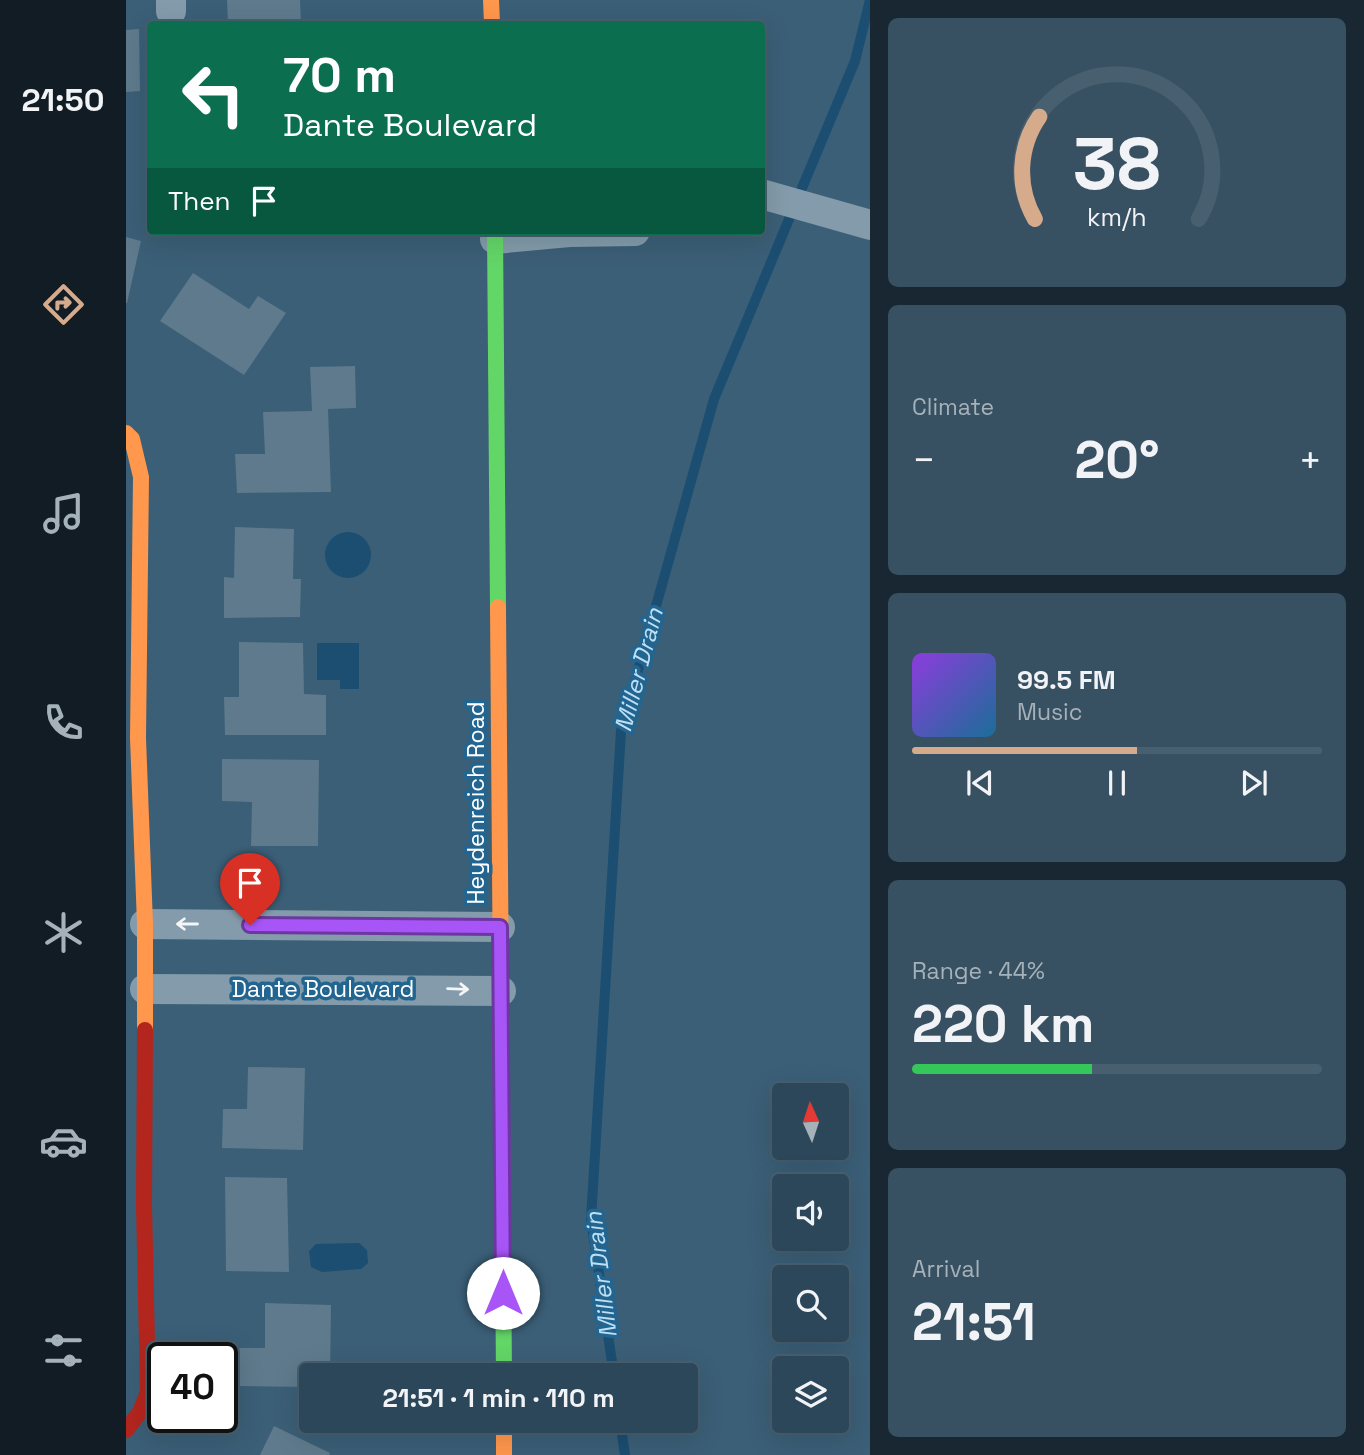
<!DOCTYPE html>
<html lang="en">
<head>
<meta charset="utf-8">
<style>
  :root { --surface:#2c4759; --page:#385162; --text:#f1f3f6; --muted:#a6b2ba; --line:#485f6f; --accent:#d6ab8b }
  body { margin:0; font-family:"Space Grotesk",sans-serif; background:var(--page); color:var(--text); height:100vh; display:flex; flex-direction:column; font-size:26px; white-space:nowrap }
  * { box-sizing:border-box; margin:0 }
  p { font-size:23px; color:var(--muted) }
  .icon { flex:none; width:38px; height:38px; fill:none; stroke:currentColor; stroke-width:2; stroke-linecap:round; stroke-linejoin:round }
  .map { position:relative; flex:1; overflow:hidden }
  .sheet { display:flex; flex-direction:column; gap:18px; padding:18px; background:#182731; width:494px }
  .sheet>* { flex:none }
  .guide { position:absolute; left:21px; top:21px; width:618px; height:214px; border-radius:7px; box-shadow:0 7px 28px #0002,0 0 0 2px var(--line); background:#0b6e4f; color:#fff; overflow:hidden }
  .needle { width:46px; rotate:357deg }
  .buttons { position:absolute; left:646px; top:1083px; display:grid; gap:14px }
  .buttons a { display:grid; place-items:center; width:77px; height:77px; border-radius:7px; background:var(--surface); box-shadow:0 7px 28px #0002,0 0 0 2px var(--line); font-size:35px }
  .speed { position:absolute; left:21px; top:1342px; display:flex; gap:14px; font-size:35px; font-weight:700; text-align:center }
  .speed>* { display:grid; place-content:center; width:91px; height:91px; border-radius:50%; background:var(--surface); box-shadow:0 7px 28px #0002,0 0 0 2px var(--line); line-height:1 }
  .speed .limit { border:4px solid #111; border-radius:10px; background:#fff; color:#111 }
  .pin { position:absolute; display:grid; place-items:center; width:60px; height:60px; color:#fff; margin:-72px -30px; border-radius:50% 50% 50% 0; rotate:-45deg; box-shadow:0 0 7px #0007 }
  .pin .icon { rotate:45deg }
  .me { position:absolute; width:77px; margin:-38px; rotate:0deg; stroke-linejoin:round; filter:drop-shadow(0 0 5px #0008) }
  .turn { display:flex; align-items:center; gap:24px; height:147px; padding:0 21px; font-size:32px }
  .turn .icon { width:91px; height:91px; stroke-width:2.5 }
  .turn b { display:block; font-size:49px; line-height:60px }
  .then { display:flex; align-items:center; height:66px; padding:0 21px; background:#0003; gap:14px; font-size:26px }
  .big { font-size:52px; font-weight:700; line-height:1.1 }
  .sheet .tile { flex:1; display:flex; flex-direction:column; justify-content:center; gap:10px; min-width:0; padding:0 24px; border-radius:10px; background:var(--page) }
  .sheet .dial { align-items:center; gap:0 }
  .dial svg { height:182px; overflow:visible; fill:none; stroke:var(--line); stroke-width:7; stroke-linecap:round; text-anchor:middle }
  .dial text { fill:var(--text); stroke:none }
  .song { display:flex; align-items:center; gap:21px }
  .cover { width:84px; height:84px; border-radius:10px; background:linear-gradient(135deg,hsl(270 70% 55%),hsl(200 70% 35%)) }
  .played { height:7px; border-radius:4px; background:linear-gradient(90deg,var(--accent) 55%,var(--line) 55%) }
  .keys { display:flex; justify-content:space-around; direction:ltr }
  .heat { display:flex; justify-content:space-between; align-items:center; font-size:38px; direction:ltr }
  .charge { height:10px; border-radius:5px; background:linear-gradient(90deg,#34c759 44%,var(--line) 0) }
  .trip { position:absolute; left:173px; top:1363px; width:399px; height:70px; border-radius:7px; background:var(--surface); box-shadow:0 7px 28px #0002,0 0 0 2px var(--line); font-weight:700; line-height:70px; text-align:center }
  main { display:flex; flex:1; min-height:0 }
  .dock { display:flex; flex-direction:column; width:126px; justify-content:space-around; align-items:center; background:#121c24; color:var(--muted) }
  .dock .icon { width:49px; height:49px }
  .dock .selected { color:var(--accent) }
  .dock b { font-size:32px; color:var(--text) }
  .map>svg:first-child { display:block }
  .water { fill:#1b4e71 }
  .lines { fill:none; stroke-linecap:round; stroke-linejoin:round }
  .stream { stroke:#1b4e71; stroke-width:10 }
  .building { fill:#5e7a8c }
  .street { stroke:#839baa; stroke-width:30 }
  .fast { stroke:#63d668; stroke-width:16 }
  .slow { stroke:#ff974d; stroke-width:16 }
  .jam { stroke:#b3261e; stroke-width:16 }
  .oneway { stroke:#f3f5f6 }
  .route-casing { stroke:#6d37a1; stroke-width:18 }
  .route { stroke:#a855f7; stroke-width:12 }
  .labels { text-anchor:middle; stroke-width:7; stroke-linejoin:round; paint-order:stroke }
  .street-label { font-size:23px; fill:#fff; stroke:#226590 }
  .water-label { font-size:24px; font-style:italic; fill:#bfe0f3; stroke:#226590 }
</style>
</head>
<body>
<main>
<nav class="dock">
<b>21:50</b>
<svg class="icon selected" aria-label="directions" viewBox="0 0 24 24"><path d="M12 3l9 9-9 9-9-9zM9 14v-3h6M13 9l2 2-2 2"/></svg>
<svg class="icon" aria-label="music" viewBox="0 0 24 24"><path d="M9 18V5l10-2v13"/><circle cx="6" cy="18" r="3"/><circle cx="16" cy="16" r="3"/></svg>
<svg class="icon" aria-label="phone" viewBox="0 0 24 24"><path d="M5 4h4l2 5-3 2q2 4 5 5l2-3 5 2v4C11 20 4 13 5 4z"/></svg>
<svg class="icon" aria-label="climate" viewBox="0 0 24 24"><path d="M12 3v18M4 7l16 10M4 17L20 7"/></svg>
<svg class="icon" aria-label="car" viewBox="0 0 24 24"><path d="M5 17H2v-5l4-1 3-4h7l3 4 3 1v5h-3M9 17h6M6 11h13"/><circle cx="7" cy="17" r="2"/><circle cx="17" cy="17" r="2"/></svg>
<svg class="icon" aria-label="filters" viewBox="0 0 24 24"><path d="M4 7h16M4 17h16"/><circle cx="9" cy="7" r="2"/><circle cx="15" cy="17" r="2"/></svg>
</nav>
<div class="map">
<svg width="745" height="1455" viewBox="0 0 745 1455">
  <rect width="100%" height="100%" fill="#3b5f77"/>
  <g class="water">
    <circle cx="222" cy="555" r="23"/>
    <path d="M191,643H233V689H214V680H191Z"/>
    <path d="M233,1243L241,1250L242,1263L235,1269L196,1272L185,1267L183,1251L190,1244Z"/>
  </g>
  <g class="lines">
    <g class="stream">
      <path d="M488,1376L465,1219L495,731L588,399L729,61L744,0"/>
      <path d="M494,1421L499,1455"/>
    </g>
  </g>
  <g class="building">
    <path d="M101,0H174L175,24H102Z"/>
    <path d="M13,29L14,91L0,92V30Z"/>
    <path d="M0,237L15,241L1,303H0Z"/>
    <path d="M67,273L123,309L132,296L160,313L118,375L34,321Z"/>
    <path d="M229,366L230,408L202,409L205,492L111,493L109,454H139L137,412L186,411L184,367Z"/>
    <path d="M109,527L168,529L167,579H175L174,617L98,618V577L108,578Z"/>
    <path d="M113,642L177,643L178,694L200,695V735H99L98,697H113Z"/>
    <path d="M96,759L193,760L192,846H125L126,802L96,801Z"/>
    <path d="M122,1067L179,1068L177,1150L96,1148L97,1109H121Z"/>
    <path d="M99,1177L161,1178L163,1272L100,1271Z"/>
    <path d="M139,1303L205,1305L204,1376H186V1387L113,1386V1348H139Z"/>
    <path d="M148,1426L204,1453L203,1455H134Z"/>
  </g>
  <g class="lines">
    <g class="street">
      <path d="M45,0V11"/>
      <path d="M635,194L745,225"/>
      <path d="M369,239L443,232L509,231"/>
      <path d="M19,924L374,927"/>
      <path d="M19,989L375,991"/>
    </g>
    <g class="fast">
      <path d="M369,231L372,607"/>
      <path d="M376,1131L378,1376"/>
    </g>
    <g class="slow">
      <path d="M365,0L366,24"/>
      <path d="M0,433L6,439L15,477L12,738L19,924V1030"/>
      <path d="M372,607L376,1131"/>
      <path d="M378,1421V1455"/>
    </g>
    <path class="jam" d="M0,1430L14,1412L22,1392L18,1205L19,1030"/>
  </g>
  <defs><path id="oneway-shaft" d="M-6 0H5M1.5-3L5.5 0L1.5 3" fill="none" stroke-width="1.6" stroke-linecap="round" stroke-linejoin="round" transform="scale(1.75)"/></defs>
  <g class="oneway">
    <use href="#oneway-shaft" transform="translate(61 924) rotate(-180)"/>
    <use href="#oneway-shaft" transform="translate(332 989) rotate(2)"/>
  </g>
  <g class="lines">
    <g class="route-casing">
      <path id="route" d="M124,925L374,927L377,1293"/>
    </g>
    <use href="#route" class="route"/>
  </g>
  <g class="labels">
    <g class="street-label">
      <text transform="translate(350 803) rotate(-90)" y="8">Heydenreich Road</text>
      <text x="197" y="997">Dante Boulevard</text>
    </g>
    <g class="water-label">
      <text transform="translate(513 670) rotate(-75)" y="8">Miller Drain</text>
      <text transform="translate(475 1275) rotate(-97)" y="8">Miller Drain</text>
    </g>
  </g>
</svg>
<div class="buttons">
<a><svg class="needle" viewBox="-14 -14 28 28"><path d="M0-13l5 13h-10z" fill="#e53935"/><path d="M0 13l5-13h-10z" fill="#a6b2ba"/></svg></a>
<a><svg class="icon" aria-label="sound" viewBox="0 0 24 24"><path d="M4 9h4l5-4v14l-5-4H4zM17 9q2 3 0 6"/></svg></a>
<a><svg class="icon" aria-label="search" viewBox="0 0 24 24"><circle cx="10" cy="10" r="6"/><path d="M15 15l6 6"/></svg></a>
<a><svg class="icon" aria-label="layers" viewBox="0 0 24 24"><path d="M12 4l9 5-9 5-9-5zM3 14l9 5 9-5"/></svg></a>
</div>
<div class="speed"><div class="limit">40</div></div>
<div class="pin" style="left:124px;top:925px;background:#d93025"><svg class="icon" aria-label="arrive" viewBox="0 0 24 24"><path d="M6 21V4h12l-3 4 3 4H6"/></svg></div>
<svg class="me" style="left:377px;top:1293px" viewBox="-20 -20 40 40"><circle r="19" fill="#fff"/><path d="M0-13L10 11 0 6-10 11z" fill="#a855f7"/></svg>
<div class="trip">21:51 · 1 min · 110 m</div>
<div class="guide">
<div class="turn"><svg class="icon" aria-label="left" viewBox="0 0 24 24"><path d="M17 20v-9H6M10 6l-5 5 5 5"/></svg><div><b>70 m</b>Dante Boulevard</div></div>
<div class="then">Then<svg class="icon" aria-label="arrive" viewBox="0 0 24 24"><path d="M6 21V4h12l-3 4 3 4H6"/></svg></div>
</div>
</div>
<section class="sheet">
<div class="tile dial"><svg viewBox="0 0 100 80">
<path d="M14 69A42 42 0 1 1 86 69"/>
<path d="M14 69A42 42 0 0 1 16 24" stroke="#d6ab8b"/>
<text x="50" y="56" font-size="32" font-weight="700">38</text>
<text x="50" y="72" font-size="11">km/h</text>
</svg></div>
<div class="tile"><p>Climate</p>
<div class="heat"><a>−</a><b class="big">20°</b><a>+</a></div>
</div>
<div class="tile">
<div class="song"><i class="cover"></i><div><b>99.5 FM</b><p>Music</p></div></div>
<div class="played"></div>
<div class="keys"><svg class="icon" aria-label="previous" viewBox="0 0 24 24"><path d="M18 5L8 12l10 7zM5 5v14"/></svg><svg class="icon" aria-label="pause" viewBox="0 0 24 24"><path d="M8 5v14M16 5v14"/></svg><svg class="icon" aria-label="next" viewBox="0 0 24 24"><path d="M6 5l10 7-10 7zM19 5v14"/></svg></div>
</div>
<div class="tile"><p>Range · 44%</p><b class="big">220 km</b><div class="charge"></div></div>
<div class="tile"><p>Arrival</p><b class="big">21:51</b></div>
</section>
</main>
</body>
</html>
